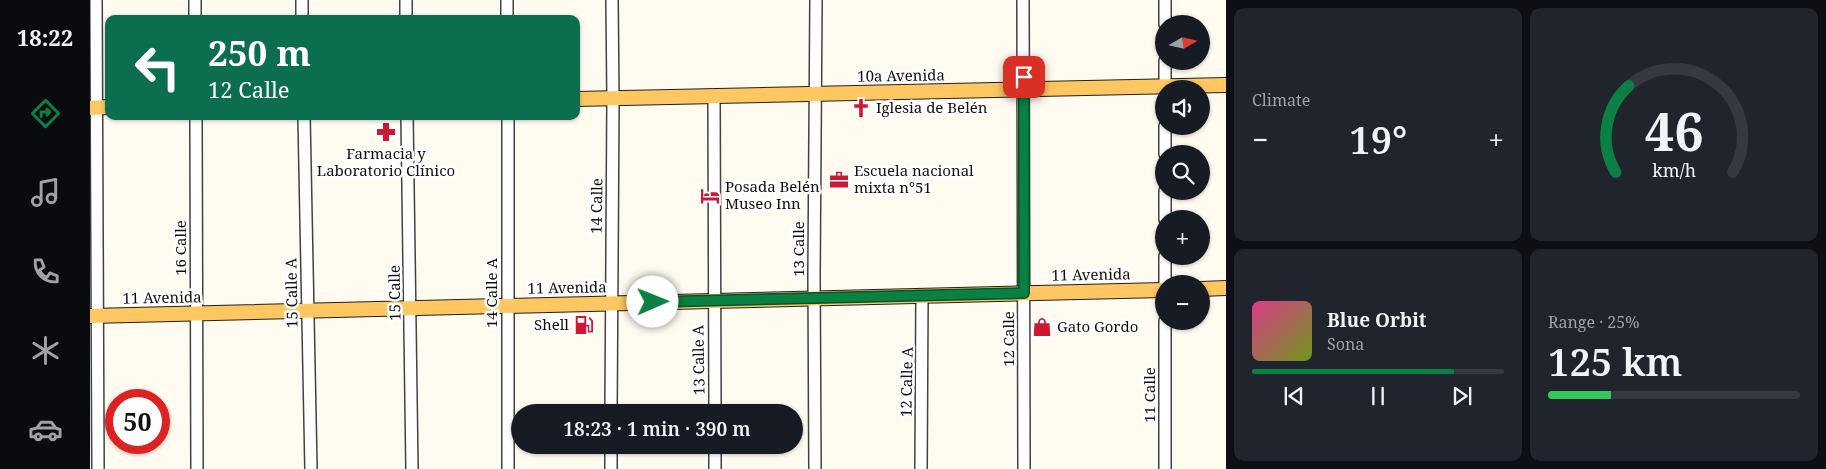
<!DOCTYPE html>
<html lang="en">
<head>
<meta charset="utf-8">
<style>
  :root { --surface:#171b24; --page:#20242c; --text:#f1f3f6; --muted:#9ea1a6; --line:#363941; --accent:#0b8043 }
  body { margin:0; font-family:"Noto Serif",serif; background:var(--page); color:var(--text); height:100vh; display:flex; flex-direction:column; font-size:19px; white-space:nowrap }
  * { box-sizing:border-box; margin:0 }
  p { font-size:16px; color:var(--muted) }
  .icon { flex:none; width:28px; height:28px; fill:none; stroke:currentColor; stroke-width:2; stroke-linecap:round; stroke-linejoin:round }
  .map { position:relative; flex:1; overflow:hidden }
  .drawer { display:flex; flex-direction:column; gap:8px; padding:8px; background:#0d0f14; width:600px }
  .drawer>* { flex:none }
  .banner { position:absolute; left:15px; top:15px; width:475px; height:105px; border-radius:10px; box-shadow:0 1px 4px #0004; background:#0b6e4f; color:#fff; overflow:hidden }
  .needle { width:32px; rotate:81deg }
  .tools { position:absolute; left:1065px; top:15px; display:grid; gap:10px }
  .tools a { display:grid; place-items:center; width:55px; height:55px; border-radius:50%; background:var(--surface); box-shadow:0 1px 4px #0004; font-size:25px }
  .speed { position:absolute; left:15px; top:389px; display:flex; gap:10px; font-size:25px; font-weight:700; text-align:center }
  .speed>* { display:grid; place-content:center; width:65px; height:65px; border-radius:50%; background:var(--surface); box-shadow:0 1px 4px #0004; line-height:1 }
  .speed .limit { border:8px solid #d22; background:#fff; color:#111 }
  .pin { position:absolute; display:grid; place-items:center; width:42px; height:42px; color:#fff; margin:-21px; border-radius:10px; box-shadow:0 2px 8px #0006 }
  .me { position:absolute; width:55px; margin:-28px; rotate:89deg; stroke-linejoin:round; filter:drop-shadow(0 0 4px #0008) }
  .turn { display:flex; align-items:center; gap:18px; height:105px; padding:0 20px; font-size:22px }
  .turn .icon { width:65px; height:65px; stroke-width:2.5 }
  .turn b { display:block; font-size:35px; line-height:42px }
  .big { font-size:38px; font-weight:600; line-height:1.1 }
  .drawer .card { flex:1; display:flex; flex-direction:column; justify-content:center; gap:8px; min-width:0; padding:0 18px; border-radius:10px; background:var(--page) }
  .drawer .dial { align-items:center; gap:0 }
  .dial svg { height:130px; overflow:visible; fill:none; stroke:var(--line); stroke-width:7; stroke-linecap:round; text-anchor:middle }
  .dial text { fill:var(--text); stroke:none }
  .song { display:flex; align-items:center; gap:15px }
  .cover { width:60px; height:60px; border-radius:8px; background:linear-gradient(135deg,hsl(330 70% 55%),hsl(80 70% 35%)) }
  .played { height:5px; border-radius:2px; background:linear-gradient(90deg,var(--accent) 80%,var(--line) 80%) }
  .keys { display:flex; justify-content:space-around; direction:ltr }
  .heat { display:flex; justify-content:space-between; align-items:center; font-size:28px; direction:ltr }
  .charge { height:8px; border-radius:4px; background:linear-gradient(90deg,#34c759 25%,var(--line) 0) }
  .drawer .tiles { flex:1; display:grid; gap:8px; grid-template-columns:repeat(2,1fr) }
  .trip { position:absolute; left:421px; top:404px; width:292px; height:50px; border-radius:25px; background:var(--surface); box-shadow:0 1px 4px #0004; font-weight:600; line-height:50px; text-align:center }
  main { display:flex; flex:1; min-height:0 }
  .menu { display:flex; flex-direction:column; width:90px; justify-content:space-around; align-items:center; background:#090b0e; color:var(--muted) }
  .menu .icon { width:35px; height:35px }
  .menu .active { color:var(--accent) }
  .menu b { font-size:22px; color:var(--text) }
  .map>svg:first-child { display:block }
  .lines { fill:none; stroke-linecap:round; stroke-linejoin:round }
  .minor-casing { stroke:#424242; stroke-width:14 }
  .major-casing { stroke:#202020; stroke-width:16 }
  .minor { stroke:#fff; stroke-width:11 }
  .major { stroke:#ffc761; stroke-width:14 }
  .route-casing { stroke:#07532c; stroke-width:12 }
  .route { stroke:#0b8043; stroke-width:9 }
  .labels { text-anchor:middle; stroke-width:5; stroke-linejoin:round; paint-order:stroke }
  .street-label { font-size:15px; fill:#0f0f0f; stroke:#fff }
  .poi-label { font-size:15px; fill:#0f0f0f; stroke:#fff; text-anchor:start }
</style>
</head>
<body>
<main>
<nav class="menu">
<b>18:22</b>
<svg class="icon active" aria-label="directions" viewBox="0 0 24 24"><path d="M12 3l9 9-9 9-9-9zM9 14v-3h6M13 9l2 2-2 2"/></svg>
<svg class="icon" aria-label="music" viewBox="0 0 24 24"><path d="M9 18V5l10-2v13"/><circle cx="6" cy="18" r="3"/><circle cx="16" cy="16" r="3"/></svg>
<svg class="icon" aria-label="phone" viewBox="0 0 24 24"><path d="M5 4h4l2 5-3 2q2 4 5 5l2-3 5 2v4C11 20 4 13 5 4z"/></svg>
<svg class="icon" aria-label="climate" viewBox="0 0 24 24"><path d="M12 3v18M4 7l16 10M4 17L20 7"/></svg>
<svg class="icon" aria-label="car" viewBox="0 0 24 24"><path d="M5 17H2v-5l4-1 3-4h7l3 4 3 1v5h-3M9 17h6M6 11h13"/><circle cx="7" cy="17" r="2"/><circle cx="17" cy="17" r="2"/></svg>
</nav>
<div class="map">
<svg width="1136" height="469" viewBox="0 0 1136 469">
  <rect width="100%" height="100%" fill="#fffbf1"/>
  <g class="lines">
    <g class="minor-casing">
      <g id="minor">
        <path d="M6,0L8,469"/>
        <path d="M105,0V19"/>
        <path d="M212,0V19"/>
        <path d="M316,0V19"/>
        <path d="M417,0V19"/>
        <path d="M933,0L934,469"/>
        <path d="M1075,24V0"/>
        <path d="M1075,61V89"/>
        <path d="M624,97L625,412"/>
        <path d="M106,116L107,469"/>
        <path d="M214,116L221,469"/>
        <path d="M317,116L322,469"/>
        <path d="M1075,154V126"/>
        <path d="M1075,219V191"/>
        <path d="M1075,256V284"/>
        <path d="M521,412L523,99L522,0"/>
        <path d="M521,445V469"/>
        <path d="M625,445V469"/>
        <path d="M418,469V116"/>
        <path d="M725,469L724,275L726,0"/>
        <path d="M831,469L832,296"/>
        <path d="M1075,469V321"/>
      </g>
    </g>
    <g class="major-casing">
      <g id="major">
        <path d="M486,99L1136,85"/>
        <path d="M0,108L19,107"/>
        <path d="M1111,289L1136,288"/>
        <path d="M0,316L1074,290"/>
      </g>
    </g>
    <use href="#minor" class="minor"/>
    <use href="#major" class="major"/>
  </g>
  <g class="lines">
    <g class="route-casing">
      <path id="route" d="M563,302L934,293V77"/>
    </g>
    <use href="#route" class="route"/>
  </g>
  <defs>
    <g id="church-bare" transform="scale(1.5)"><path d="M-1.2-6h2.4v3.5h3.3v2.4h-3.3V6h-2.4V-.1h-3.3v-2.4h3.3Z" fill="#d01633" stroke="#fff" stroke-width="2.5" paint-order="stroke"/></g>
    <g id="pharmacy-bare" transform="scale(1.5)"><path d="M-2-6h4v4h4v4h-4v4h-4v-4h-4v-4h4Z" fill="#d01633" stroke="#fff" stroke-width="2.5" paint-order="stroke"/></g>
    <g id="office-bare" transform="scale(1.5)"><path d="M-6-3h4V-5.5h4V-3h4V5H-6ZM-1-4.5V-3h2v-1.5ZM-6 0V1H6V0Z" fill="#d01633" stroke="#fff" stroke-width="2.5" paint-order="stroke"/></g>
    <g id="hotel-bare" transform="scale(1.5)"><path d="M-6-4.5h1.5V1H6V5H4.5V3h-9V5H-6ZM-4 0a1.8 1.8 0 1 1 3.6 0ZM.5 0V-2.5h3Q6-2.5 6 0Z" fill="#d01633" stroke="#fff" stroke-width="2.5" paint-order="stroke"/></g>
    <g id="fuel-bare" transform="scale(1.5)"><path d="M-5.5-6h7V0h2V4h1.3V-2.5L3-4.5l.8-.8L6-3V5H2.5V1h-1V6h-7ZM-4.2-4.7v3.2H.2V-4.7Z" fill="#d01633" stroke="#fff" stroke-width="2.5" paint-order="stroke"/></g>
    <g id="shop-bare" transform="scale(1.5)"><path d="M-5-2.5h2.3a2.7 3.5 0 0 1 5.4 0H5L5.5 6h-11ZM-1.5-2.5h3a1.5 2.3 0 0 0-3 0Z" fill="#d01633" stroke="#fff" stroke-width="2.5" paint-order="stroke"/></g>
  </defs>
  <g fill-rule="evenodd">
    <use href="#church-bare" x="771" y="108"/>
    <use href="#pharmacy-bare" x="296" y="132"/>
    <use href="#office-bare" x="749" y="180"/>
    <use href="#hotel-bare" x="620" y="196"/>
    <use href="#fuel-bare" x="494" y="325"/>
    <use href="#shop-bare" x="952" y="327"/>
  </g>
  <g class="labels">
    <g class="street-label">
      <text transform="translate(811 76) rotate(-1)" y="5">10a Avenida</text>
      <text transform="translate(507 206) rotate(-89)" y="5">14 Calle</text>
      <text transform="translate(91 248) rotate(-90)" y="5">16 Calle</text>
      <text transform="translate(709 249) rotate(-90)" y="5">13 Calle</text>
      <text transform="translate(1001 275) rotate(-1)" y="5">11 Avenida</text>
      <text transform="translate(477 288) rotate(-1)" y="5">11 Avenida</text>
      <text transform="translate(202 293) rotate(-91)" y="5">15 Calle A</text>
      <text transform="translate(305 293) rotate(-91)" y="5">15 Calle</text>
      <text transform="translate(402 293) rotate(-90)" y="5">14 Calle A</text>
      <text transform="translate(72 298) rotate(-1)" y="5">11 Avenida</text>
      <text transform="translate(919 339) rotate(-90)" y="5">12 Calle</text>
      <text transform="translate(609 360) rotate(-91)" y="5">13 Calle A</text>
      <text transform="translate(817 382) rotate(-89)" y="5">12 Calle A</text>
      <text transform="translate(1060 395) rotate(-90)" y="5">11 Calle</text>
    </g>
    <g class="poi-label">
      <text x="786" y="113">Iglesia de Belén</text>
      <text x="296" y="159" text-anchor="middle">Farmacia y<tspan x="296" dy="17">Laboratorio Clínico</tspan></text>
      <text x="764" y="176">Escuela nacional<tspan x="764" dy="17">mixta n°51</tspan></text>
      <text x="635" y="192">Posada Belén<tspan x="635" dy="17">Museo Inn</tspan></text>
      <text x="479" y="330" text-anchor="end">Shell</text>
      <text x="967" y="332">Gato Gordo</text>
    </g>
  </g>
</svg>
<div class="tools">
<a><svg class="needle" viewBox="-14 -14 28 28"><path d="M0-13l5 13h-10z" fill="#e53935"/><path d="M0 13l5-13h-10z" fill="#9ea1a6"/></svg></a>
<a><svg class="icon" aria-label="sound" viewBox="0 0 24 24"><path d="M4 9h4l5-4v14l-5-4H4zM17 9q2 3 0 6"/></svg></a>
<a><svg class="icon" aria-label="search" viewBox="0 0 24 24"><circle cx="10" cy="10" r="6"/><path d="M15 15l6 6"/></svg></a>
<a>+</a>
<a>−</a>
</div>
<div class="speed"><div class="limit">50</div></div>
<div class="pin" style="left:934px;top:77px;background:#d93025"><svg class="icon" aria-label="arrive" viewBox="0 0 24 24"><path d="M6 21V4h12l-3 4 3 4H6"/></svg></div>
<svg class="me" style="left:563px;top:302px" viewBox="-20 -20 40 40"><circle r="19" fill="#fff"/><path d="M0-13L10 11 0 6-10 11z" fill="#0b8043"/></svg>
<div class="trip">18:23 · 1 min · 390 m</div>
<div class="banner">
<div class="turn"><svg class="icon" aria-label="left" viewBox="0 0 24 24"><path d="M17 20v-9H6M10 6l-5 5 5 5"/></svg><div><b>250 m</b>12 Calle</div></div>
</div>
</div>
<section class="drawer">
<div class="tiles">
<div class="card"><p>Climate</p>
<div class="heat"><a>−</a><b class="big">19°</b><a>+</a></div>
</div>
<div class="card dial"><svg viewBox="0 0 100 80">
<path d="M14 69A42 42 0 1 1 86 69"/>
<path d="M14 69A42 42 0 0 1 22 16" stroke="#0b8043"/>
<text x="50" y="56" font-size="32" font-weight="700">46</text>
<text x="50" y="72" font-size="11">km/h</text>
</svg></div>
<div class="card">
<div class="song"><i class="cover"></i><div><b>Blue Orbit</b><p>Sona</p></div></div>
<div class="played"></div>
<div class="keys"><svg class="icon" aria-label="previous" viewBox="0 0 24 24"><path d="M18 5L8 12l10 7zM5 5v14"/></svg><svg class="icon" aria-label="pause" viewBox="0 0 24 24"><path d="M8 5v14M16 5v14"/></svg><svg class="icon" aria-label="next" viewBox="0 0 24 24"><path d="M6 5l10 7-10 7zM19 5v14"/></svg></div>
</div>
<div class="card"><p>Range · 25%</p><b class="big">125 km</b><div class="charge"></div></div>
</div>
</section>
</main>
</body>
</html>
